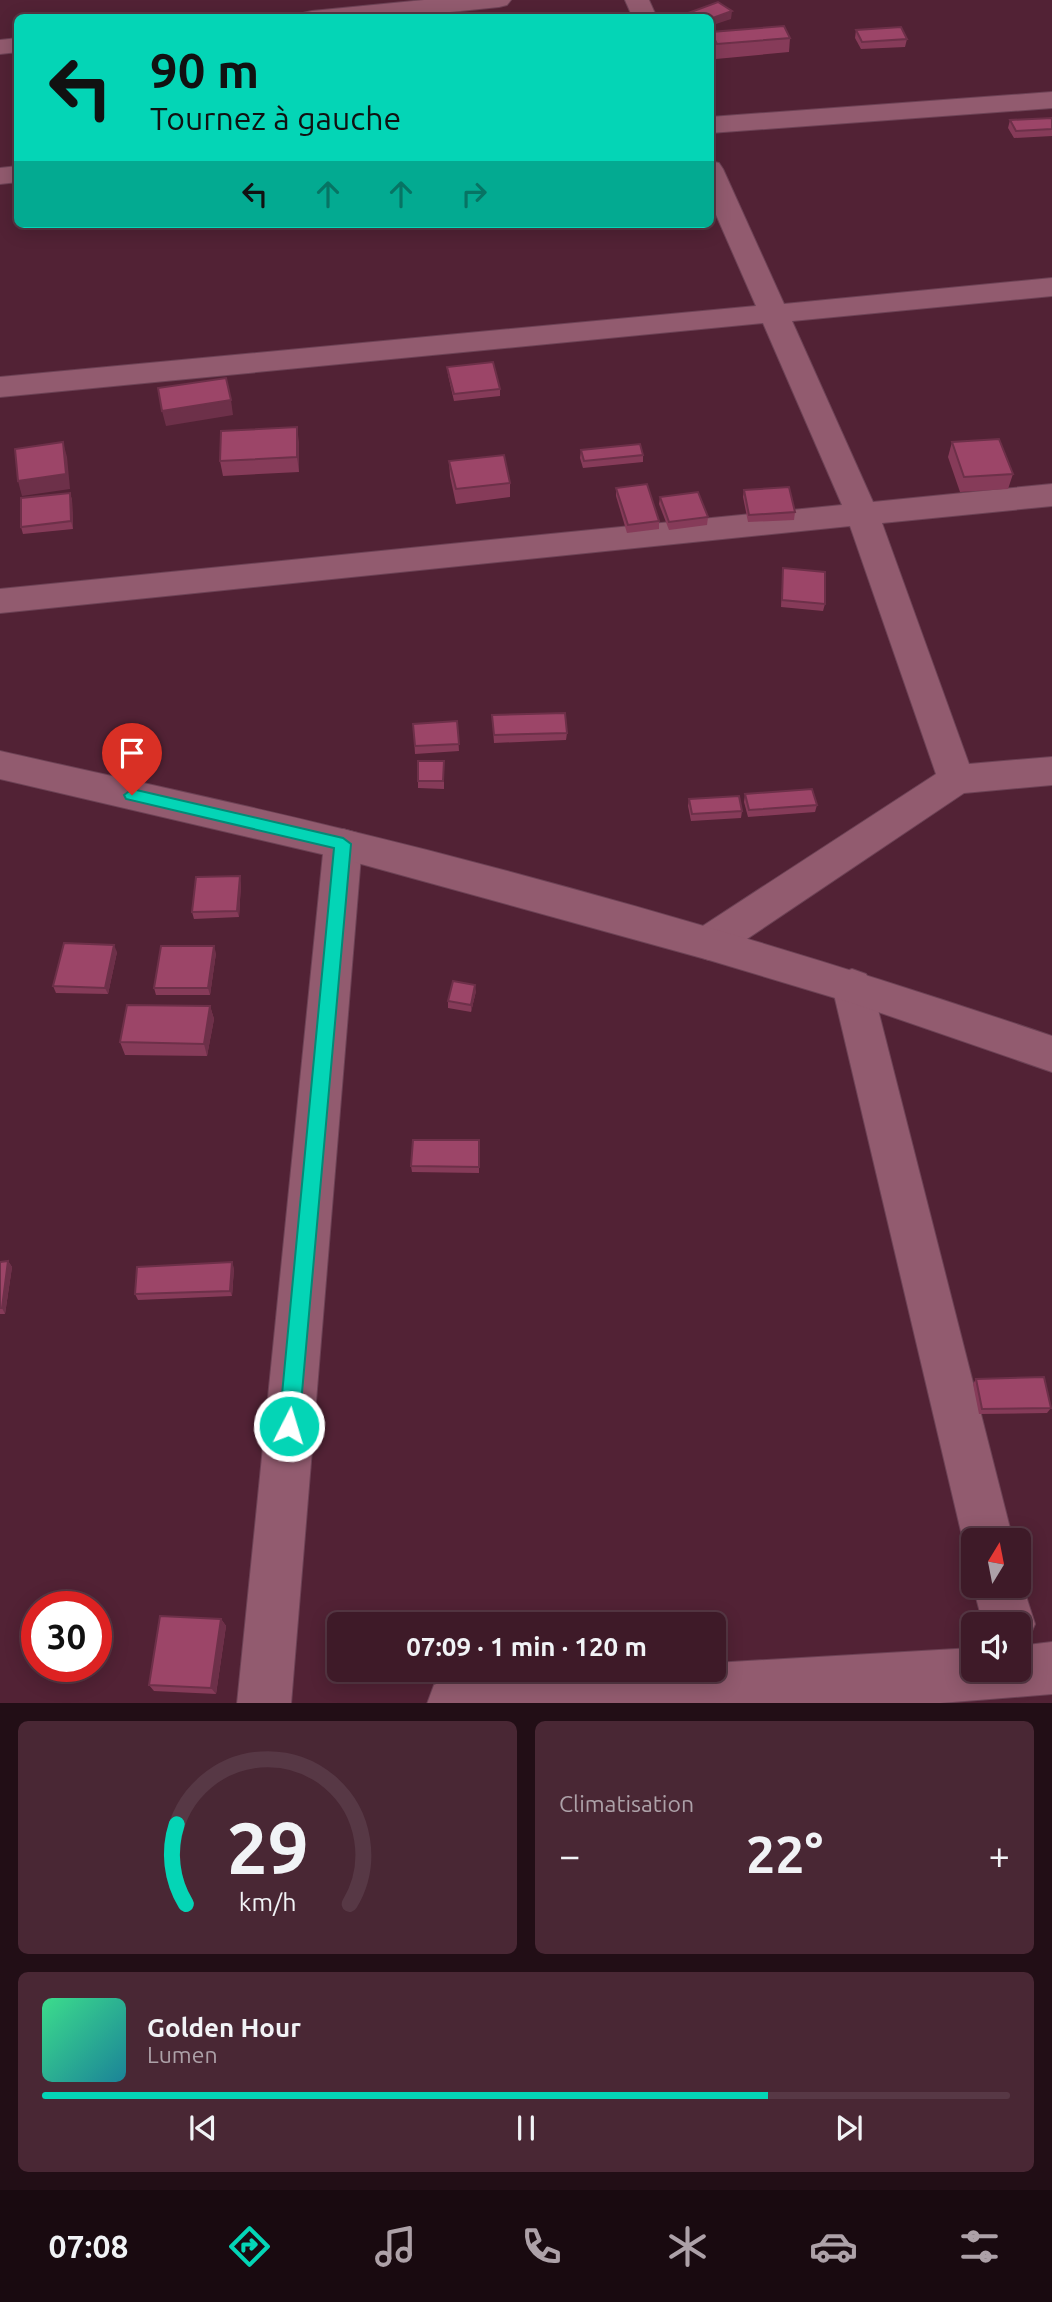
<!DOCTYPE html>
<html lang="fr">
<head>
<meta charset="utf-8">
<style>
  :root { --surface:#3e1a28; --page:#492734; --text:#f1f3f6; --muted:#ada1a8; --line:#573845; --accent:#04d5b6 }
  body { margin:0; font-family:Ubuntu,sans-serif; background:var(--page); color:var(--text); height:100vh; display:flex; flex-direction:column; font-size:26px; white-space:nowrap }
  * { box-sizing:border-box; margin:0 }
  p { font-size:23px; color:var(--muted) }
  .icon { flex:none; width:38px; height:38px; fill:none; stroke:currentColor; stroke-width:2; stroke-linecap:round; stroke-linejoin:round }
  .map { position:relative; height:1703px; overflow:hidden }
  .sheet { display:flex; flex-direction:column; gap:18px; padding:18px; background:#220e16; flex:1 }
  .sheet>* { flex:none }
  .guide { position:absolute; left:14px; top:14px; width:700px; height:214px; border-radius:10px; box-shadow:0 4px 18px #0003,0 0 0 2px var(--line); background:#04d5b6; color:#111; overflow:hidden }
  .needle { width:46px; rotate:10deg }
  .fabs { position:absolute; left:961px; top:1528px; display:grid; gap:14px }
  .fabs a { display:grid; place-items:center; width:70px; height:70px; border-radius:10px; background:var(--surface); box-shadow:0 4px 18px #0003,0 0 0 2px var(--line); font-size:35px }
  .speed { position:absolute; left:21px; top:1591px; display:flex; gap:14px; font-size:35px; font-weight:700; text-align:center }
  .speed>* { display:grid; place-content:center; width:91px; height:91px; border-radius:50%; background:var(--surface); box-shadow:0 4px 18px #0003,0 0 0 2px var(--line); line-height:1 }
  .speed .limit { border:10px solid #d22; background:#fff; color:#111 }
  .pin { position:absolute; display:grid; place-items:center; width:60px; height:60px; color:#fff; margin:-72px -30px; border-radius:50% 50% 50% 0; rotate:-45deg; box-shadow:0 0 7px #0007 }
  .pin .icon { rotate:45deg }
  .me { position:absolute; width:77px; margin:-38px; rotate:5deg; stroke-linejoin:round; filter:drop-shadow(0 0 5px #0008) }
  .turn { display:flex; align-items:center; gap:24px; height:147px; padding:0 21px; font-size:32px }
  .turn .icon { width:91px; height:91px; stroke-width:2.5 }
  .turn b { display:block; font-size:49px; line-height:60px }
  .lanes { display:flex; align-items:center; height:66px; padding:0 21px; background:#0003; justify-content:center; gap:35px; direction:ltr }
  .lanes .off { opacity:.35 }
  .big { font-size:52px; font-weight:700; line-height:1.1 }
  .sheet .card { flex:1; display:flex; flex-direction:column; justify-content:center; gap:10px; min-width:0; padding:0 24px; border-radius:10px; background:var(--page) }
  .sheet .dial { align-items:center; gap:0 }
  .dial svg { height:182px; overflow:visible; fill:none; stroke:var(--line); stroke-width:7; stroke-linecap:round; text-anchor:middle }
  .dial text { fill:var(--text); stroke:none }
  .song { display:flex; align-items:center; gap:21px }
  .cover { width:84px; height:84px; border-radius:10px; background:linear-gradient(135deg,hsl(150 70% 55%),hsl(190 70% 35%)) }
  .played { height:7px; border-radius:4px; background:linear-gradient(90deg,var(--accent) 75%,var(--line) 75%) }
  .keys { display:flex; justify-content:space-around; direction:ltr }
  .heat { display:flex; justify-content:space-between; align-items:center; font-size:38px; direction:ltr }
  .sheet .tiles { flex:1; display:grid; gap:18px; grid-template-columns:1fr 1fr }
  .card:last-child { grid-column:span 2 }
  .trip { position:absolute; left:327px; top:1612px; width:399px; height:70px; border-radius:10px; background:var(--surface); box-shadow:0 4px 18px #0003,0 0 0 2px var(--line); font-weight:700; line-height:70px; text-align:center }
  .tabs { display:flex; height:112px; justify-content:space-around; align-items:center; background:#190a10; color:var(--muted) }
  .tabs .icon { width:49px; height:49px }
  .tabs .on { color:var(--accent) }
  .tabs b { font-size:32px; color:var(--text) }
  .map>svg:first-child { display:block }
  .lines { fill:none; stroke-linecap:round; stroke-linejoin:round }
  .minor-casing { stroke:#6d4255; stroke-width:2 }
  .tertiary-casing { stroke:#6d4255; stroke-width:2 }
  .minor { fill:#925b6f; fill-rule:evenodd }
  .tertiary { fill:#925b6f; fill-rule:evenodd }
  .wall { fill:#863b59 }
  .shaded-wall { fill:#6d3049 }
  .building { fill:#9c4568; stroke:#6d3049; stroke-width:2 }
  .route { fill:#04d5b6; stroke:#038a76; stroke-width:2 }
</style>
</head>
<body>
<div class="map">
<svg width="1052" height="1704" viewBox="0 0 1052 1704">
  <rect width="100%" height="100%" fill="#522235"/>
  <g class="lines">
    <g class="minor-casing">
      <g id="minor">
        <path d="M424,0H511L507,5L499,7L392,18H300L303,13L312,11Z"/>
        <path d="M625,0H649L657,18H633Z"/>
        <path d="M18,38V52L0,54V40Z"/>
        <path d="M1052,92V108L710,133V117Z"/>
        <path d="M710,161L719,163L723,169L784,304L1052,278V296L792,321L873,502L1052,484V506L882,523L969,764L1052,757V785L964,793L723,955L709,960L695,955L689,943L695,931L936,774L850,526L0,613V589L842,505L763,323L0,397V377L756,306L710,201Z"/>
        <path d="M18,166V182L0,184V168Z"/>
        <path d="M343,829L357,833L362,844L291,1704H237L324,844L329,833Z"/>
        <path d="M852,969L866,974L872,986L1013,1540H973V1559L963,1540L832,986L838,974Z"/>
        <path d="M1018,1571L1035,1624L1027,1642L1019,1646L1052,1642V1694L928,1704H427L434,1685L453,1677L595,1670H714V1663L973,1648V1670H1018V1624H983L973,1586H1018Z"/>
      </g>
    </g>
    <g class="tertiary-casing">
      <path id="tertiary" d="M0,751C114,777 228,801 342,829C582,887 818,957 1052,1036V1072L852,1003L709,960L343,859L0,779Z"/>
    </g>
    <use href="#minor" class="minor"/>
    <use href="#tertiary" class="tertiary"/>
  </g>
  <g class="wall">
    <path d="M856,30L907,39L905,47L861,49L855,38Z"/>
    <path d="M711,32L790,38L789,52L716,59L710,47Z"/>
    <path d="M1052,118V136L1014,138L1008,128L1010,120Z"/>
    <path d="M447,367L500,389V396L454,401L448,375Z"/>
    <path d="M299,442V472L223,476L220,461Z"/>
    <path d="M952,442L1013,474L1008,489L960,492L948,457Z"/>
    <path d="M581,450L643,455V462L583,468L580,458Z"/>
    <path d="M449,461L510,483V497L456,504L450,476Z"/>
    <path d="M616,488L659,521V529L627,533L616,496Z"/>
    <path d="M744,490L795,512L794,520L748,522L743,497Z"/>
    <path d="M70,493L72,500L73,529L23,534L21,527Z"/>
    <path d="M660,497L708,517L707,525L669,530L659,504Z"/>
    <path d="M783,568L825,604L823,611L781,607Z"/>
    <path d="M492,715L567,733L566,740L494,743Z"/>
    <path d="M457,721L459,751L415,754L413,724Z"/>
    <path d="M444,761V789L418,788V781Z"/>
    <path d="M745,794L817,805L815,812L748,817L744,802Z"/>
    <path d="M689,799L742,811L741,818L691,821L688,806Z"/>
    <path d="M241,883L239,917L194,919L192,912Z"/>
    <path d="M117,952L108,994L56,993L53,986Z"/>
    <path d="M216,953L210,995H156L154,988Z"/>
    <path d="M476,991L471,1012L448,1008V1001Z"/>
    <path d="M210,1006L214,1019L207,1056L125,1055L120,1042Z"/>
    <path d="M479,1140V1173L412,1172L411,1166Z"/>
    <path d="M8,1261L12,1267L5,1314H0V1262Z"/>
    <path d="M234,1268L232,1296L138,1300L135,1294Z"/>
    <path d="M976,1379L1051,1408L1047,1413L979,1414L973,1384Z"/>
    <path d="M221,1619L226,1626L216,1694L154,1691L149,1685Z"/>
  </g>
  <g class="shaded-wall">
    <path d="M732,11L731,19L710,26V19Z"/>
    <path d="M231,400L233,415L166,426L162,411Z"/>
    <path d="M297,427L299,442V472L297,457Z"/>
    <path d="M63,442L67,457L70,489L22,496L18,481Z"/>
    <path d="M70,493L72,500L73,529L71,521Z"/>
    <path d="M240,876L241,883L239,917L237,911Z"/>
    <path d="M114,945L117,952L108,994L105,988Z"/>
    <path d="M214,946L216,953L210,995L208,988Z"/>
    <path d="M475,985L476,991L471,1012V1005Z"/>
    <path d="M210,1006L214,1019L207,1056L204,1044Z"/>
    <path d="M8,1261L12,1267L5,1314L2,1308Z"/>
    <path d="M232,1262L234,1268L232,1296L230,1291Z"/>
    <path d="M221,1619L226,1626L216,1694L211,1688Z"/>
  </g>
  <g class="building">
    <path d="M718,2L732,11L710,19V18H682L680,16Z"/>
    <path d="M784,26L790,38L717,44L711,32Z"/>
    <path d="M901,27L907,39L862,42L856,30Z"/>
    <path d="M1052,118V129L1016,131L1010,120Z"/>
    <path d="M493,362L500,389L454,394L447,367Z"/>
    <path d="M226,378L231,400L162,411L158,388Z"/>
    <path d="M297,427V457L220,461L221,431Z"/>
    <path d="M999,439L1013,474L964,477L952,442Z"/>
    <path d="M63,442L66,474L18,481L15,449Z"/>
    <path d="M640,444L643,455L584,461L581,450Z"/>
    <path d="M504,455L510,483L456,489L449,461Z"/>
    <path d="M647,484L659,521L628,525L616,488Z"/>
    <path d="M789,487L795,512L749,515L744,490Z"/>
    <path d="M698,492L708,517L669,522L660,497Z"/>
    <path d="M70,493L71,521L21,527V498Z"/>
    <path d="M783,568L825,572V604L782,600Z"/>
    <path d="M565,713L567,733L494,735L492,715Z"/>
    <path d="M457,721L459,744L415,746L413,724Z"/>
    <path d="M418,761H444L443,781H418Z"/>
    <path d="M812,789L817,805L749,810L745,794Z"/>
    <path d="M739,796L742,811L692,814L689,799Z"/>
    <path d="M240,876L237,911L192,912L196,877Z"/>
    <path d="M64,943L114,945L105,988L53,986Z"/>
    <path d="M161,946H214L208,988H154Z"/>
    <path d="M453,981L475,985L471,1005L448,1001Z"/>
    <path d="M127,1005L210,1006L204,1044L120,1042Z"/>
    <path d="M413,1140H479V1167L411,1166Z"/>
    <path d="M8,1261L2,1308H0V1262Z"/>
    <path d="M232,1262L230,1291L135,1294L137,1267Z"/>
    <path d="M1044,1377L1051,1408L982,1409L976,1379Z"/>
    <path d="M160,1616L221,1619L211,1688L149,1685Z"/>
  </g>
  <path class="route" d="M132,789L343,838L351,844L299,1426L296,1433L289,1436L282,1433L279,1426L334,848L126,799L124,795Z"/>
</svg>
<div class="fabs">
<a><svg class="needle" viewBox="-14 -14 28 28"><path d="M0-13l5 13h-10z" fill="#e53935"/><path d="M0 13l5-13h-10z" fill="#ada1a8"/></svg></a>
<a><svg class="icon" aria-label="sound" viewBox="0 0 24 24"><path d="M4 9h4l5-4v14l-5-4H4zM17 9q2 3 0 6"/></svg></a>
</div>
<div class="speed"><div class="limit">30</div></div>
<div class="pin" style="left:132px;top:795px;background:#d93025"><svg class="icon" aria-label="arrive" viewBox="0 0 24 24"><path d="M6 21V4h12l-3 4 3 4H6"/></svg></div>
<svg class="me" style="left:289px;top:1426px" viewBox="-20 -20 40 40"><circle r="17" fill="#04d5b6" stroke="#fff" stroke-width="3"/><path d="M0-11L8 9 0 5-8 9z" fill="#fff"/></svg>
<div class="trip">07:09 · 1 min · 120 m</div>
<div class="guide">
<div class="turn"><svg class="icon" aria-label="left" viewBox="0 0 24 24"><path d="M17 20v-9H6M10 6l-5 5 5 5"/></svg><div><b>90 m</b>Tournez à gauche</div></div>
<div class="lanes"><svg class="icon" aria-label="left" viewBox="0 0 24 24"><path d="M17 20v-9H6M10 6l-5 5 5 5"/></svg><svg class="icon off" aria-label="ahead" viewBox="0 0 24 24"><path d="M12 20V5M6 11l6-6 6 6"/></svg><svg class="icon off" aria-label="ahead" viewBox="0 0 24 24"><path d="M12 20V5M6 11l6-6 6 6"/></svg><svg class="icon off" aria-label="right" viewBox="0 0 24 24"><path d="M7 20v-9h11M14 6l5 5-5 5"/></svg></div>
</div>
</div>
<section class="sheet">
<div class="tiles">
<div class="card dial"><svg viewBox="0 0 100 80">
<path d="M14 69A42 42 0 1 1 86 69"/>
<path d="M14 69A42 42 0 0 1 10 34" stroke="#04d5b6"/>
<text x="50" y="56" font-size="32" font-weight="700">29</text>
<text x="50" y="72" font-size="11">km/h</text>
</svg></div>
<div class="card"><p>Climatisation</p>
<div class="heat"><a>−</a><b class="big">22°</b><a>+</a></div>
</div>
<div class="card">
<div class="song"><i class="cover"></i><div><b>Golden Hour</b><p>Lumen</p></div></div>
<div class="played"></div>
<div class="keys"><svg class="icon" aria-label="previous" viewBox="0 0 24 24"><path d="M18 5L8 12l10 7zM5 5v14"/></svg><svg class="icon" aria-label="pause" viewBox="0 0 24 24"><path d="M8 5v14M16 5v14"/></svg><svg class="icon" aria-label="next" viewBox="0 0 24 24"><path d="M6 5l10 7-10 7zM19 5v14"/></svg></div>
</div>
</div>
</section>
<nav class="tabs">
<b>07:08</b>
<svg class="icon on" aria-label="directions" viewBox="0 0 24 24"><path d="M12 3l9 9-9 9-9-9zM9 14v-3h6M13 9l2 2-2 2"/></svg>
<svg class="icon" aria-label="music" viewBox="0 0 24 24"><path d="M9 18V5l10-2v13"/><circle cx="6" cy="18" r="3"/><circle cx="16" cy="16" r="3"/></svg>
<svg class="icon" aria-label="phone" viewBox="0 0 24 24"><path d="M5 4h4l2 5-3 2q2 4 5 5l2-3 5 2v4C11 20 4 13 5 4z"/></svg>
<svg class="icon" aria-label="climate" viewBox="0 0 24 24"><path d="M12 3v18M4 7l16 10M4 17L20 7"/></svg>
<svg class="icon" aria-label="car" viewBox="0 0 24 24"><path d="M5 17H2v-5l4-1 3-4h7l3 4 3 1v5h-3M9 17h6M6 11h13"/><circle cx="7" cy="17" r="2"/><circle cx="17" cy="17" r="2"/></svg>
<svg class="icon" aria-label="filters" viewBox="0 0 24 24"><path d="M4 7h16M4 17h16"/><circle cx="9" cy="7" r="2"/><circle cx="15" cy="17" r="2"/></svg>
</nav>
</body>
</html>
